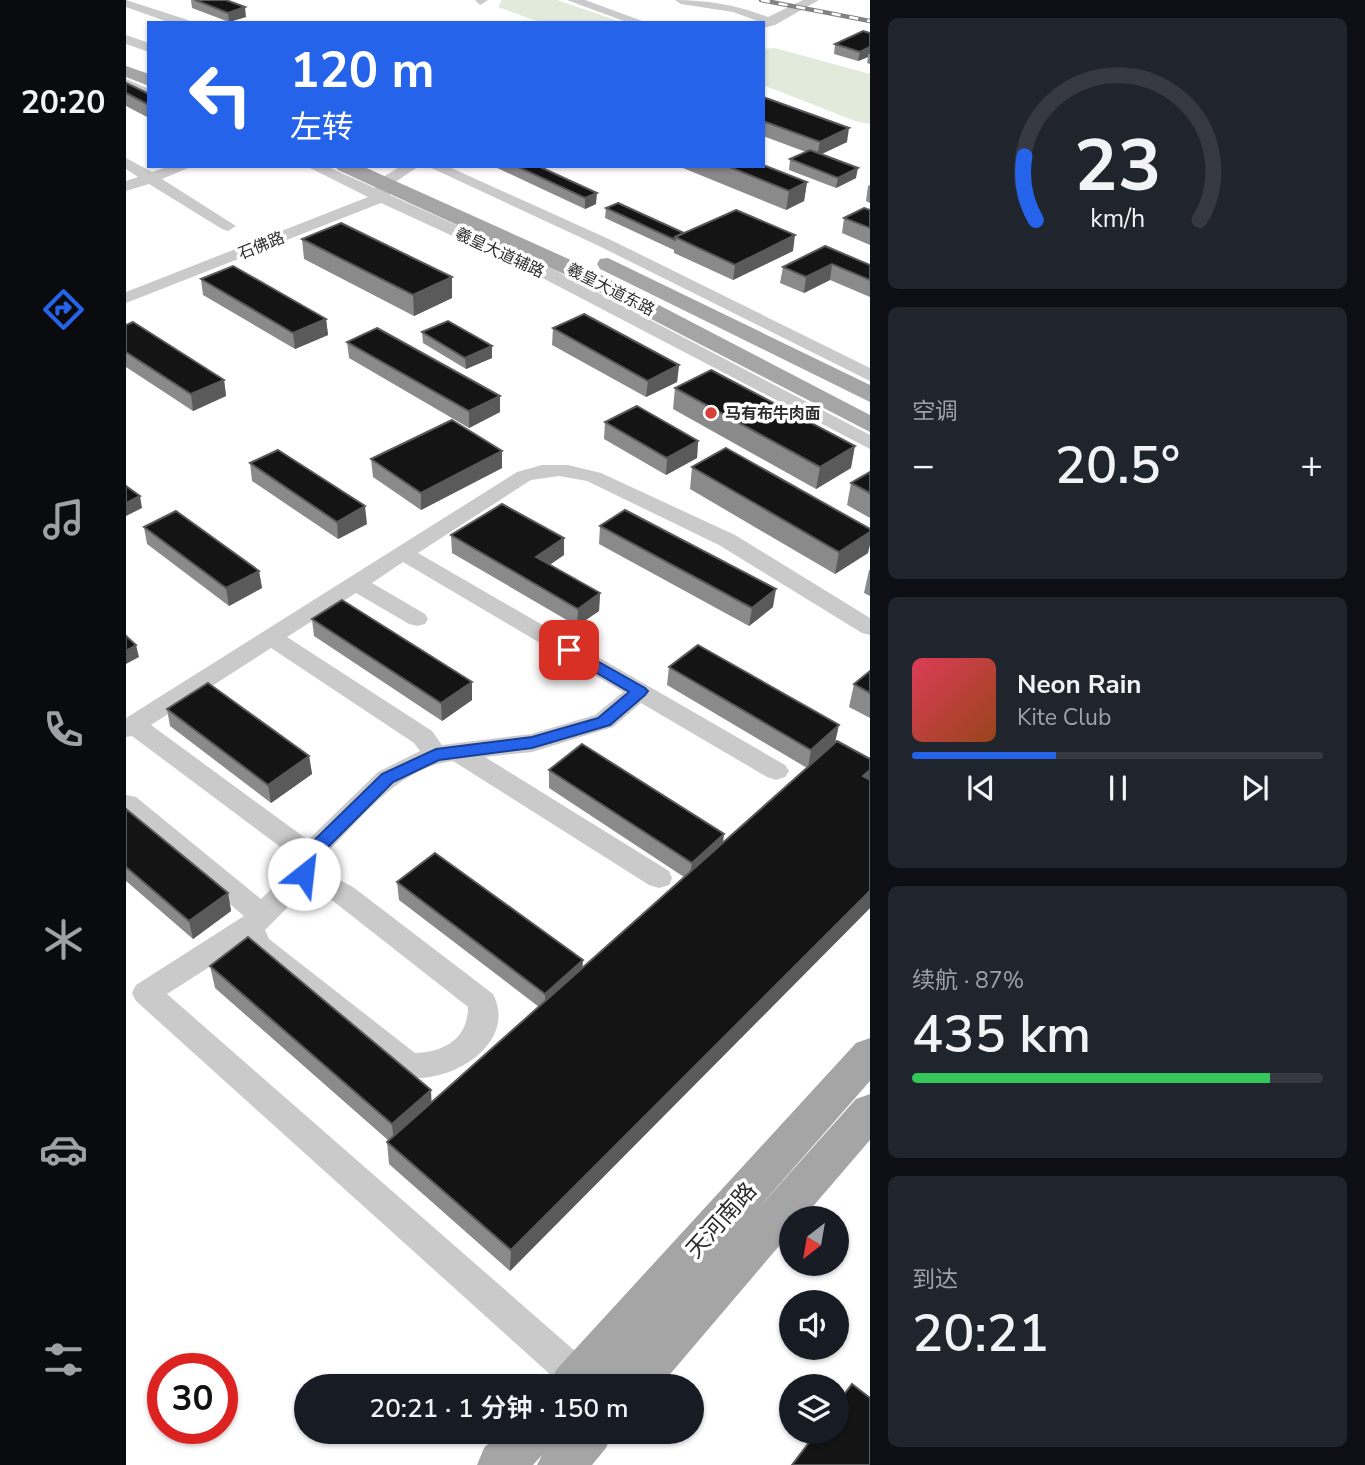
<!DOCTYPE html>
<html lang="zh">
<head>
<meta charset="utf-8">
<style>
  :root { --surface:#171b24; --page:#20242c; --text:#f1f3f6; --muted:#9ea1a6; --line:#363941; --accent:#2563eb }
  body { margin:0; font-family:"Nunito Sans","Noto Sans SC",sans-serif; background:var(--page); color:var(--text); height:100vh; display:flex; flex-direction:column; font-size:26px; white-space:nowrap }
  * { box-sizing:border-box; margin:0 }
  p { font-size:23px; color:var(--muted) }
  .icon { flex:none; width:38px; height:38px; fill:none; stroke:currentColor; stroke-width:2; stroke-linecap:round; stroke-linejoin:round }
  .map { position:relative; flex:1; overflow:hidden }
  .panel { display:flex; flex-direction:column; gap:18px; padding:18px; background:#0d0f14; width:495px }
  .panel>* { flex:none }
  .hud { position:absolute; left:21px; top:21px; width:618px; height:147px; border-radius:0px; box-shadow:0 2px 5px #0004; background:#2563eb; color:#fff; overflow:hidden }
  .needle { width:46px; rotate:211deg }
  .fabs { position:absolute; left:653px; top:1206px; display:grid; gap:14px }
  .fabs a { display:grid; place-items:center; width:70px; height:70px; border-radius:50%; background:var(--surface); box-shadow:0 2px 5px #0004; font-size:35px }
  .speed { position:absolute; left:21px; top:1353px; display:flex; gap:14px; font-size:35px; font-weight:700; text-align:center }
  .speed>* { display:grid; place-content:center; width:91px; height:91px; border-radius:50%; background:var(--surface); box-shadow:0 2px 5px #0004; line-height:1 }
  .speed .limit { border:10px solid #d22; background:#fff; color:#111 }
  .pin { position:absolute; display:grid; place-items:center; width:60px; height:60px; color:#fff; margin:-30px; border-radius:14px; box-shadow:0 4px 10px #0006 }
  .me { position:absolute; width:77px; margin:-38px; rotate:29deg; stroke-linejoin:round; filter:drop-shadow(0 0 5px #0008) }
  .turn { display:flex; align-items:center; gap:24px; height:147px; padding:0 28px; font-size:32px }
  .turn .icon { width:91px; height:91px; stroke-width:2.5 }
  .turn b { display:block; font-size:49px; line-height:60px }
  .big { font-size:52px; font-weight:600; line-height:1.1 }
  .panel .tile { flex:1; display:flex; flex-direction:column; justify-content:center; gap:10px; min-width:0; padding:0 24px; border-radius:10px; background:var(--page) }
  .panel .dial { align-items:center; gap:0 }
  .dial svg { height:182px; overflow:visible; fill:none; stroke:var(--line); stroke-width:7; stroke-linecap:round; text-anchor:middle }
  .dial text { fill:var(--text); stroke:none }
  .song { display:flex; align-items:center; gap:21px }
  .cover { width:84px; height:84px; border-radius:10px; background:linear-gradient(135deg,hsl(350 70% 55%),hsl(20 70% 35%)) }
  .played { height:7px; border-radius:4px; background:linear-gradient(90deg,var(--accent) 35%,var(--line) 35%) }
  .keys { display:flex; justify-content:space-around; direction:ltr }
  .heat { display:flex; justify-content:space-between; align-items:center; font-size:38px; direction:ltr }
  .charge { height:10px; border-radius:5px; background:linear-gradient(90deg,#34c759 87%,var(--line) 0) }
  .trip { position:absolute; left:168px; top:1374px; width:410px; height:70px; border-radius:35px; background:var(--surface); box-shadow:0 2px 5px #0004; font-weight:600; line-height:70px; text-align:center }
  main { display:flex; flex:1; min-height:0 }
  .menu { display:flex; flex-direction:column; width:126px; justify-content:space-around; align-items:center; background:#090b0e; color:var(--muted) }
  .menu .icon { width:49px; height:49px }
  .menu .selected { color:var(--accent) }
  .menu b { font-size:32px; color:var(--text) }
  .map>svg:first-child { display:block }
  .green { fill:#e2eadc }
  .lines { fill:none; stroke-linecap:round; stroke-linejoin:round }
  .minor { fill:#cacaca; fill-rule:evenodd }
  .major { fill:#a5a5a5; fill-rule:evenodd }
  .rail-casing { stroke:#828282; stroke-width:4.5 }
  .rail { stroke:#fff; stroke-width:2.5; stroke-dasharray:9; stroke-linecap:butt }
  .wall { fill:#8a8a8a }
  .shaded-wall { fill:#5a5a5a }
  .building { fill:#141414; stroke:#5a5a5a; stroke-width:2 }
  .route { fill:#2563eb; stroke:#184099; stroke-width:2 }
  .poi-dot { fill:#d9403a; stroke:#fff; stroke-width:2.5 }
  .labels { text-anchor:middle; stroke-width:7; stroke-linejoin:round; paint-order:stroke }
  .far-street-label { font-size:16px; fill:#2d2d2d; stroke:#fff }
  .far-poi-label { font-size:16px; font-weight:bold; fill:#2d2d2d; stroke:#fff; text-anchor:start }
  .near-street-label { font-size:23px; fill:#2d2d2d; stroke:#fff }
</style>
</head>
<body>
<main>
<nav class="menu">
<b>20:20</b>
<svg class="icon selected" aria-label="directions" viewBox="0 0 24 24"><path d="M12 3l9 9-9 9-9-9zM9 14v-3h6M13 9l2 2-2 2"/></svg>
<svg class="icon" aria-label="music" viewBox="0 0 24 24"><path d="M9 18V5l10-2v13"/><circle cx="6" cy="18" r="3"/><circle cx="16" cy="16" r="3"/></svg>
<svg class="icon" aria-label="phone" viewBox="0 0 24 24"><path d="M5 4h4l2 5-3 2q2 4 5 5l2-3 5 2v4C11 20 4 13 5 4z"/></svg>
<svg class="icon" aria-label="climate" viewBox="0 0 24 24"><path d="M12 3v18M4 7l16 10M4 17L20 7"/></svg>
<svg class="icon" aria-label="car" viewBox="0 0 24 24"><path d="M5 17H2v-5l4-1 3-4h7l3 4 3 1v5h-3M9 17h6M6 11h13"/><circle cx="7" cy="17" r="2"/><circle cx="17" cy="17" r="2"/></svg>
<svg class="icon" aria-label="filters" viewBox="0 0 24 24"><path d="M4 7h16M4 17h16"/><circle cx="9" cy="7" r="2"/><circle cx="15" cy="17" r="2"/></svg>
</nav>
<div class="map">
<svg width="744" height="1465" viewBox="0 0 744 1465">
  <rect width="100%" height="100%" fill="#fff"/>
  <g class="green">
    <path d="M376,0H431L498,23H416L372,7Z"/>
    <path d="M649,48L744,74V124L729,121L637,85V49Z"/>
  </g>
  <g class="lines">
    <g class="minor">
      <path d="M0,0L62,20L64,23H45L0,7Z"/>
      <path d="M349,0H362L354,5Z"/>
      <path d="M441,0H459L522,23H503Z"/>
      <path d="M549,0C582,0 611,5 642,17L677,0H693L649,25L637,28V23L607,12L555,4Z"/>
      <path d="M0,35L23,43V52L0,44Z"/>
      <path d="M0,79L23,89V98L0,88Z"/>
      <path d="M0,158L26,172L44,166H67L36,179L110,226L102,231L96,229L23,184L0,191V181L12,177L0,169Z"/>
      <path d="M180,166H200L249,188L252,180L275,166H293L265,185L264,195L419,265L744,435V449L407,273L255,203L0,303V292L242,197Z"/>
      <path d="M301,166H321L485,240L744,368V381L473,246Z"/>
      <path d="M416,465H442L475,473L609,535L744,618V635L736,633L593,545L461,481L433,476L405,480L292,553L659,765L663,771L659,777L650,780L641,777L515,703L487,727L406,752L359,757L543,871L546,878L543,885L533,888L523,885L327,761C272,767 232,822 195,859L193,869L227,887L367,994C394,1046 316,1090 272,1075L122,954L118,945L41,994L465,1365L471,1377L467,1386H437L10,1001L6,993L10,985L118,916L0,817V795L10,797L135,899L166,869L169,858L6,736L0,737V718L391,472ZM277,562L497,692L469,715L405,734L316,745L306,731L161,637L230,593L283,624L291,626L299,624L302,619L299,614L246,583ZM145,648L288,743L294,751L252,772L182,840L25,725ZM181,888L207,901L342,1007C342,1039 318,1052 289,1053L143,939L139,930Z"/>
    </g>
    <g class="major">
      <path d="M0,66L23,74V86L0,77Z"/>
      <path d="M209,166H236L456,265L744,415V432L440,275L212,170Z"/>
      <path d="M482,258L744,385V402L474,269L471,264L474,259Z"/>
      <path d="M744,1038V1081L629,1212L730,1099L744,1094V1140L677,1218H665V1232L534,1386H481L486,1375L476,1386H423L430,1370L730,1043Z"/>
      <path d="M374,1432H428L424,1442L433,1432H487L480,1448L466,1465H411L416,1455L407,1465H351L358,1448Z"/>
    </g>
    <g class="rail-casing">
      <path id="rail" d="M635,0L744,21"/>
    </g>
    <use href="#rail" class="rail"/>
  </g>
  <g class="wall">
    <path d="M65,0H100L120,17L103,22L66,8Z"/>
    <path d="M744,33V64L741,63L742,57L732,61L708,54L709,44Z"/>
    <path d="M0,83L23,94V118L0,106Z"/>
    <path d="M637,97L721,142L696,154L730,178L710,188L663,170L664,159L680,152L637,136Z"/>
    <path d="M367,166H412L470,204L459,209Z"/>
    <path d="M552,166H637L681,182L678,201L660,210Z"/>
    <path d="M744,185V203L740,201L742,186Z"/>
    <path d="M480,208L558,233L667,251L607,280L548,253V250L479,218Z"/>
    <path d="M744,210V245L716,233L718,218Z"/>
    <path d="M176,239L326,298L288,316L178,259Z"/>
    <path d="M699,246L744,265V297L704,280L678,293L654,283L657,267Z"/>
    <path d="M75,279L200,319L202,335L169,349L77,295Z"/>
    <path d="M0,325L98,380L100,396L67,411L0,367Z"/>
    <path d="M427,328L553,365L551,382L520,397L426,345Z"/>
    <path d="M296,332L366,346V358L340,369L297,343Z"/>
    <path d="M221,342L374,412L343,428L223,358Z"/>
    <path d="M549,388L725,468L690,489L547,409Z"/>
    <path d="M479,422L572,441L571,458L540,475L478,439Z"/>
    <path d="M376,451V468L295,510L247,477L245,459Z"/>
    <path d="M124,463L241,524L212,539L126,481Z"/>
    <path d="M566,467L742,553L709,574L564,489Z"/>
    <path d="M744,472V518L721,505L725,483Z"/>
    <path d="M474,526L647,607L623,626L473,544Z"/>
    <path d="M18,527L133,571L136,588L103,606L21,544Z"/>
    <path d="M325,535L438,555L424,565L474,593L473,611L451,626L326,553Z"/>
    <path d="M743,570H744V596L738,593Z"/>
    <path d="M186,619L346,700L316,721L188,636Z"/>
    <path d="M543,667L744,759V908L384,1271L263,1164L261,1142L263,1141L89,988L84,966L305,1090V1103L413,1007L273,900L271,882L457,968L558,877L423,788V770L598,834L597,843L681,768L541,685Z"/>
    <path d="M744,671V718L723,707L728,684Z"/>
    <path d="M41,709L183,756L186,774L145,803L44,726Z"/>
    <path d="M0,809L102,893L105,911L67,939L0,881Z"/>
  </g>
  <g class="shaded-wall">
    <path d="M119,7L120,17L103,22L102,13Z"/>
    <path d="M744,47V54H742V57L732,61L734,52Z"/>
    <path d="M723,128L721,142L691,156L694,142Z"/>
    <path d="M732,168L730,178L710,188L712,178Z"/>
    <path d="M681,182L678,201L660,210L663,191Z"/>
    <path d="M471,193L470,204L459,209V198Z"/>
    <path d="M669,235L667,251L607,280L609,265Z"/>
    <path d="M706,264L704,280L678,293L680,277Z"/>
    <path d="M326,277V298L288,316L287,295Z"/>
    <path d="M200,319L202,335L169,349L167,333Z"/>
    <path d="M366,346V358L340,369L339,358Z"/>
    <path d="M553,365L551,382L520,397L522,381Z"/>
    <path d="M98,380L100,396L67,411L65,394Z"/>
    <path d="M374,396V412L343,428V411Z"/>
    <path d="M572,441L571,458L540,475L541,458Z"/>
    <path d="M729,446L725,468L690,489L694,467Z"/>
    <path d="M376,451V468L295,510V493Z"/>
    <path d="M14,496L16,508L0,516V503Z"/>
    <path d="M239,506L241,524L212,539L211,522Z"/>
    <path d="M744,532V545L742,553L709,574L713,552Z"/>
    <path d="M438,538V555L409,574L410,557Z"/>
    <path d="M133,571L136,588L103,606L100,588Z"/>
    <path d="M650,589L647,607L623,626L626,608Z"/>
    <path d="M474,593L473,611L451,626L452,609Z"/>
    <path d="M10,645L13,657L0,664V651Z"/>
    <path d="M346,682V700L316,721L315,703Z"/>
    <path d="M713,725L709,743L682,768L685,750Z"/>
    <path d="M183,756L186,774L145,803L142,785Z"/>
    <path d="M744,770V787L737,776Z"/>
    <path d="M598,834L595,852L563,881L566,863Z"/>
    <path d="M744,891V908L384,1271L385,1250Z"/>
    <path d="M102,893L105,911L67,939L63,921Z"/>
    <path d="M457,960L456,978L419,1011V994Z"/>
    <path d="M305,1090L306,1111L268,1145L266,1124Z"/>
  </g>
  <g class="building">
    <path d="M69,0H100L119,7L102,13Z"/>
    <path d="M737,31L744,33V47L734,52L709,44Z"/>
    <path d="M0,83L23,94V105L0,93Z"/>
    <path d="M637,97L723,128L694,142L637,121Z"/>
    <path d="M684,150L732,168L712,178L664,159Z"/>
    <path d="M637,165L681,182L663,191L601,166H637Z"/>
    <path d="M390,166H412L471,193L459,198Z"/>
    <path d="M492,203L558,233L549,237V240L480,208Z"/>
    <path d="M738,208L744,210V228L718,218Z"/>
    <path d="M610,210L669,235L609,265L549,237Z"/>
    <path d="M215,223L326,277L287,295L176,239Z"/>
    <path d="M699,246L744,265V280L706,264L680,277L657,267Z"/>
    <path d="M107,266L200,319L167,333L75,279Z"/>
    <path d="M458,314L553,365L522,381L427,328Z"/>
    <path d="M322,321L366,346L339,358L296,332Z"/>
    <path d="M7,322L98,380L65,394L0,352V325Z"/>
    <path d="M251,328L374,396L343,411L221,342Z"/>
    <path d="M585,370L729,446L694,467L549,388Z"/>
    <path d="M511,406L572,441L541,458L479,422Z"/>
    <path d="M326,420L376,451L295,493L245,459Z"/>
    <path d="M600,448L744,529V532L713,552L566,467Z"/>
    <path d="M152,450L239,506L211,522L124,463Z"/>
    <path d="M744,472V493L725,483Z"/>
    <path d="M0,486L14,496L0,503Z"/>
    <path d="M376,504L438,538L410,557L474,593L452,609L325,535Z"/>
    <path d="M499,510L650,589L626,608L474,526Z"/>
    <path d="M50,511L133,571L100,588L18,527Z"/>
    <path d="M216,600L346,682L315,703L186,619Z"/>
    <path d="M0,636L10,645L0,651Z"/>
    <path d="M572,645L713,725L685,750L543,667Z"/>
    <path d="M744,671V693L728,684Z"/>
    <path d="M82,683L183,756L142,785L41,709Z"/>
    <path d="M711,741L744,759V770L737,776L744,780V891L385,1250L261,1142Z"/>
    <path d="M456,744L598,834L566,863L423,770Z"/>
    <path d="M0,809L102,893L63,921L0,867Z"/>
    <path d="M309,853L457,960L419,994L271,882Z"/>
    <path d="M122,937L305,1090L266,1124L84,966Z"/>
    <path d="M726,1384L744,1398V1465H666L691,1432H710V1405Z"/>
  </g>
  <path class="route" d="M443,645L519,688L522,691L519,695L484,725L406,748L313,760L267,782L191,858L184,878H171L169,874L177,851L256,774L310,749L406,737L472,718L503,692L437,653L435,650Z"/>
  <circle class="poi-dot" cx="585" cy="413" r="7"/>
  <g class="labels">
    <g class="far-street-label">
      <text transform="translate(135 245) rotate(-22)" y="6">石佛路</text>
      <text transform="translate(374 252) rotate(25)" y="6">羲皇大道辅路</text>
      <text transform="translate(485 289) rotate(27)" y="6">羲皇大道东路</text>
    </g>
    <g class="far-poi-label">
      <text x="599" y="419">马有布牛肉面</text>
    </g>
    <g class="near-street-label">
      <text transform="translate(595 1220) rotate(-48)" y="8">天河南路</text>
    </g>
  </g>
</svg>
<div class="fabs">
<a><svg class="needle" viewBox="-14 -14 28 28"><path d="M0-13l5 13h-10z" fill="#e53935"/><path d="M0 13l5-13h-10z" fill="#9ea1a6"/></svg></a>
<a><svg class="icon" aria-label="sound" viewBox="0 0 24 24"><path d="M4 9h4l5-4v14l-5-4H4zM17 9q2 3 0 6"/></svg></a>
<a><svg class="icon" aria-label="layers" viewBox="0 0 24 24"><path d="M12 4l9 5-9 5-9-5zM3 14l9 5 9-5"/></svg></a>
</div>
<div class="speed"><div class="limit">30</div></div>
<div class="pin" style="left:443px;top:650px;background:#d93025"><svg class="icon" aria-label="arrive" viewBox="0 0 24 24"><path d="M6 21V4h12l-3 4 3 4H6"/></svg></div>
<svg class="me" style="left:178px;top:874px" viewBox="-20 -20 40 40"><circle r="19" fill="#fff"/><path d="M0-13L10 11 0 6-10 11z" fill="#2563eb"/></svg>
<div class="trip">20:21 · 1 分钟 · 150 m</div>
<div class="hud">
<div class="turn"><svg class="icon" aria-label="left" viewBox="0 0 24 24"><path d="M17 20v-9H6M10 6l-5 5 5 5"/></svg><div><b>120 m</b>左转</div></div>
</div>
</div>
<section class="panel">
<div class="tile dial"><svg viewBox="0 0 100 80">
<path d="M14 69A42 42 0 1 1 86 69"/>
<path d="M14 69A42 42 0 0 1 9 41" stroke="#2563eb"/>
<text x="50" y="56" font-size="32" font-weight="700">23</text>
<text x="50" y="72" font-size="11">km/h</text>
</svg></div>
<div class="tile"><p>空调</p>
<div class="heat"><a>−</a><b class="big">20.5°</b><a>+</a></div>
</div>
<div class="tile">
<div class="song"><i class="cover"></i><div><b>Neon Rain</b><p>Kite Club</p></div></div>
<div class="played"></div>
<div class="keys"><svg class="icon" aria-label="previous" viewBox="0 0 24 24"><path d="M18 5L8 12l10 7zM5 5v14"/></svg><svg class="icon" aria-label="pause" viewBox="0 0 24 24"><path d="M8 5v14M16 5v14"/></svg><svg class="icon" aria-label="next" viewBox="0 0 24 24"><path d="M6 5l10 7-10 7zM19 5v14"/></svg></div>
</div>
<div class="tile"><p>续航 · 87%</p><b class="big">435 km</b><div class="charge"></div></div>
<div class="tile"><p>到达</p><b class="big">20:21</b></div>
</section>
</main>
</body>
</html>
